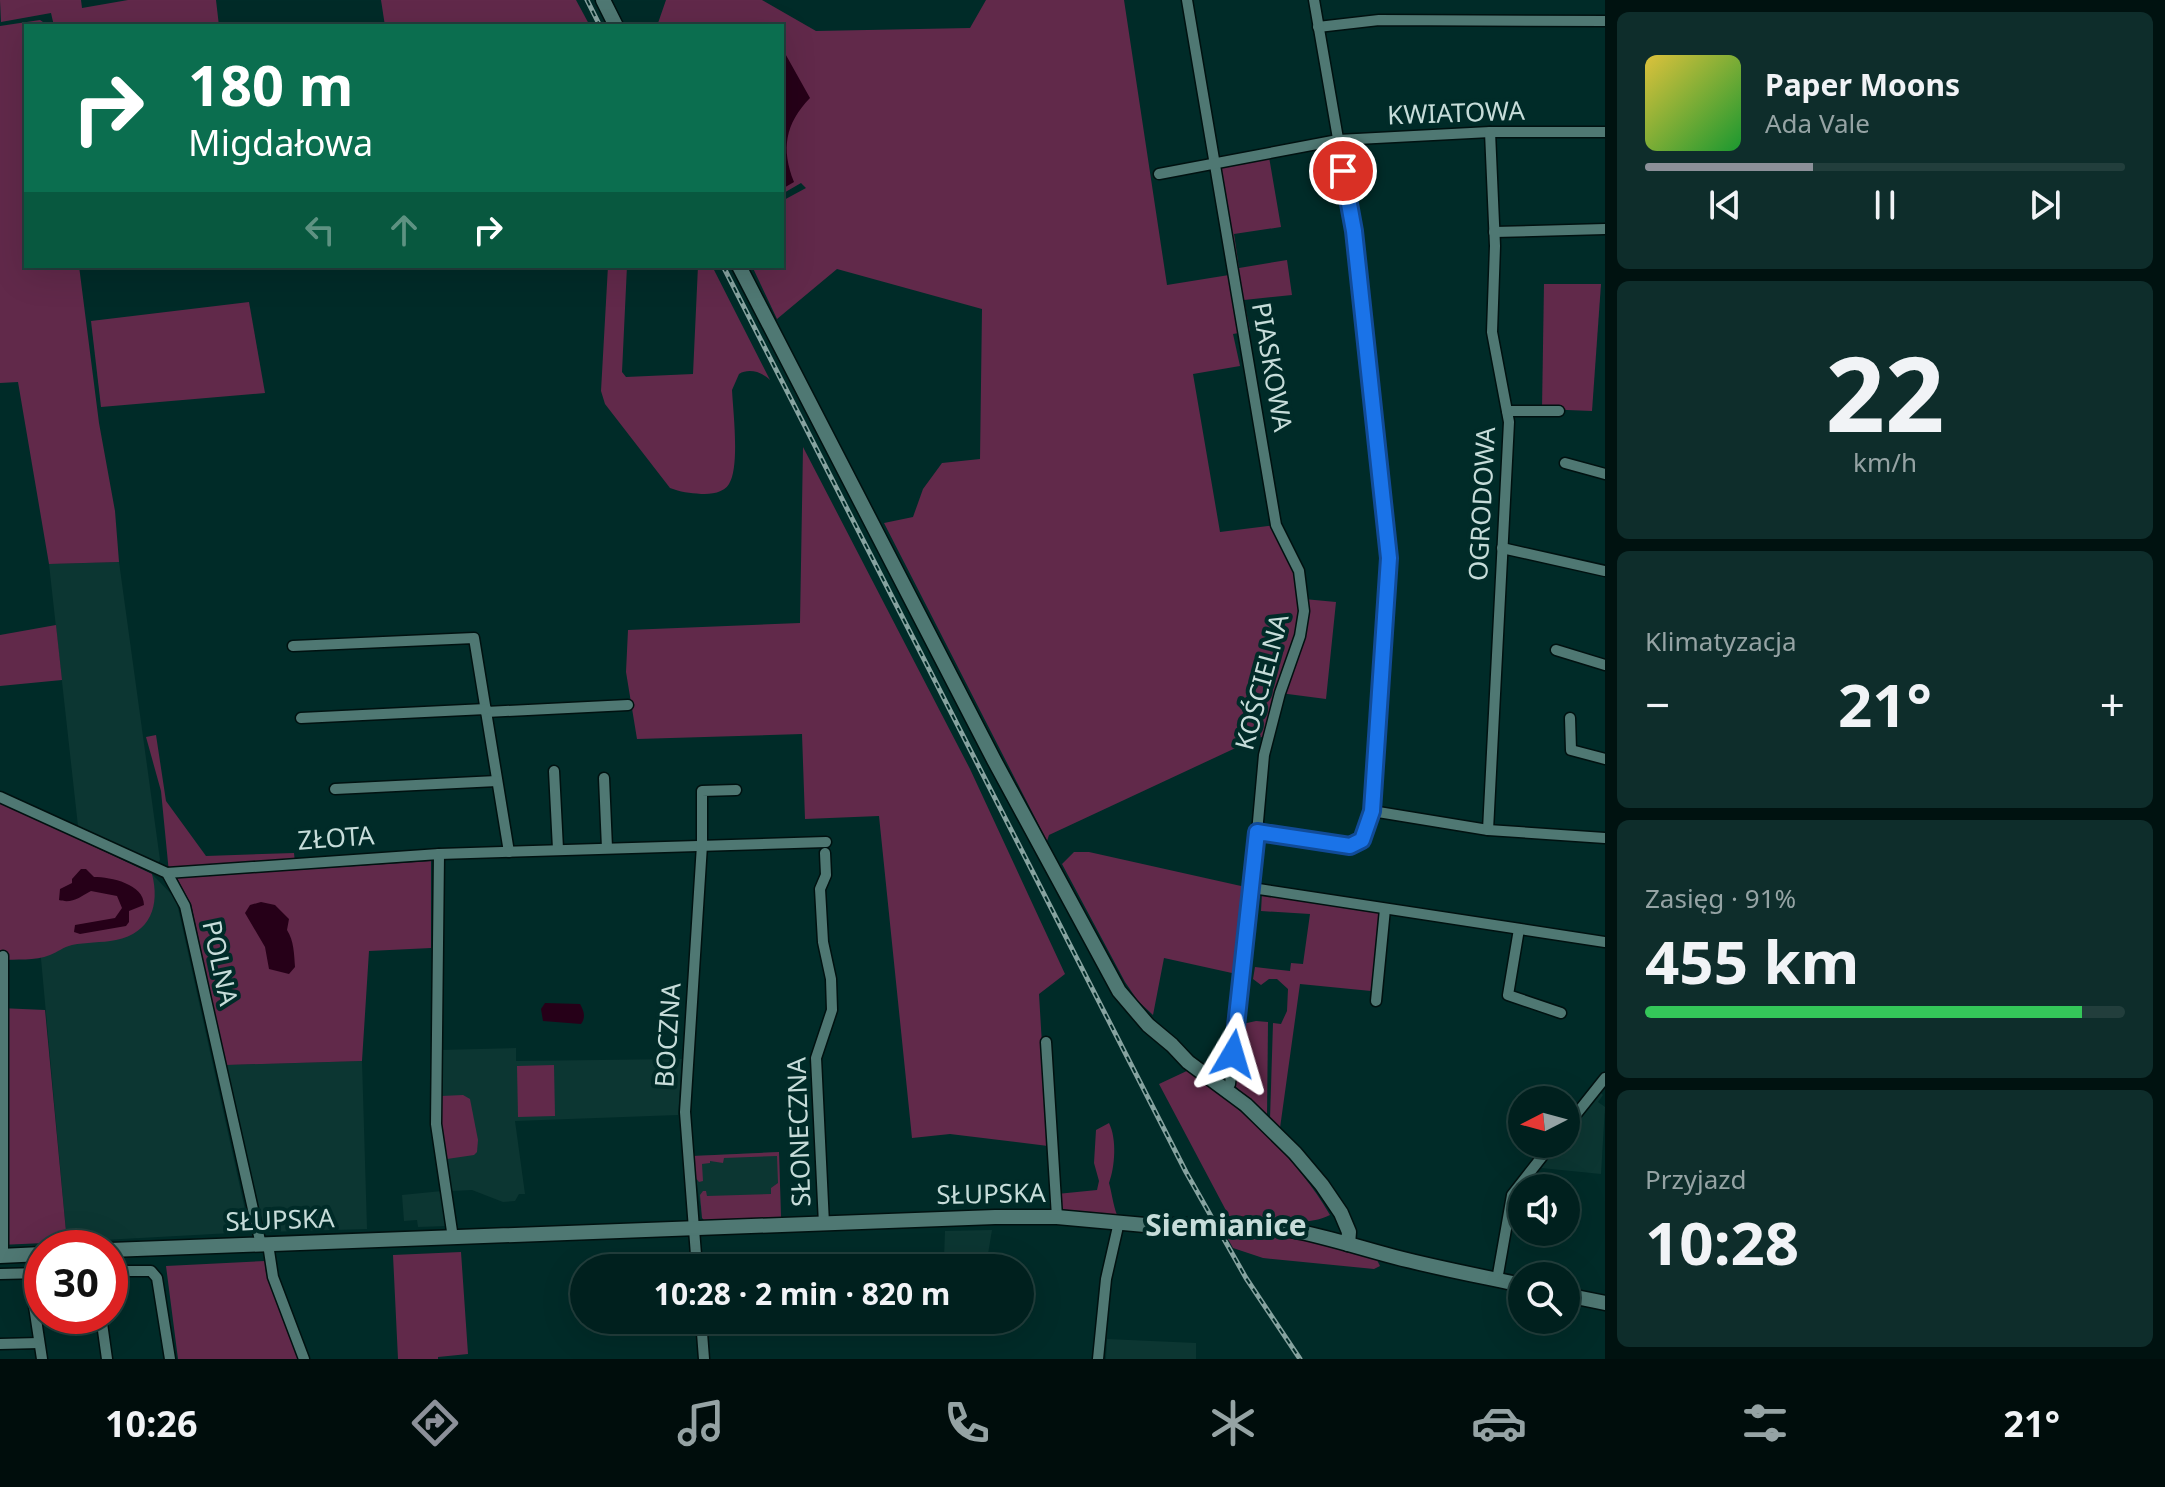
<!DOCTYPE html>
<html lang="pl">
<head>
<meta charset="utf-8">
<style>
  :root { --surface:#00201e; --page:#0e2d2b; --text:#f1f3f6; --muted:#95a3a4; --line:#223e3c; --accent:#8c9099 }
  body { margin:0; font-family:"Noto Sans",sans-serif; background:var(--page); color:var(--text); height:100vh; display:flex; flex-direction:column; font-size:30px; white-space:nowrap }
  * { box-sizing:border-box; margin:0 }
  p { font-size:26px; color:var(--muted) }
  .icon { flex:none; width:44px; height:44px; fill:none; stroke:currentColor; stroke-width:2; stroke-linecap:round; stroke-linejoin:round }
  .map { position:relative; flex:1; overflow:hidden }
  .side { display:flex; flex-direction:column; gap:12px; padding:12px; background:#001210; width:560px }
  .side>* { flex:none }
  .hud { position:absolute; left:24px; top:24px; width:760px; height:244px; border-radius:0px; box-shadow:0 8px 32px #0002,0 0 0 2px var(--line); background:#0b6e4f; color:#fff; overflow:hidden }
  .needle { width:52px; rotate:264deg }
  .tools { position:absolute; left:1508px; top:1086px; display:grid; gap:16px }
  .tools a { display:grid; place-items:center; width:72px; height:72px; border-radius:50%; background:var(--surface); box-shadow:0 8px 32px #0002,0 0 0 2px var(--line); font-size:40px }
  .speed { position:absolute; left:24px; top:1230px; display:flex; gap:16px; font-size:40px; font-weight:700; text-align:center }
  .speed>* { display:grid; place-content:center; width:104px; height:104px; border-radius:50%; background:var(--surface); box-shadow:0 8px 32px #0002,0 0 0 2px var(--line); line-height:1 }
  .speed .limit { border:12px solid #d22; background:#fff; color:#111 }
  .pin { position:absolute; display:grid; place-items:center; width:68px; height:68px; color:#fff; margin:-34px; border:4px solid #fff; border-radius:50%; box-shadow:0 2px 8px #0007 }
  .me { position:absolute; width:88px; margin:-44px; rotate:7deg; stroke-linejoin:round; filter:drop-shadow(0 0 6px #0008) }
  .turn { display:flex; align-items:center; gap:28px; height:168px; padding:0 32px; font-size:36px }
  .turn .icon { width:104px; height:104px; stroke-width:2.5 }
  .turn b { display:block; font-size:56px; line-height:68px }
  .lanes { display:flex; align-items:center; height:76px; padding:0 32px; background:#0003; justify-content:center; gap:40px; direction:ltr }
  .lanes .off { opacity:.35 }
  .big { font-size:60px; font-weight:700; line-height:1.1 }
  .side .tile { flex:1; display:flex; flex-direction:column; justify-content:center; gap:12px; min-width:0; padding:0 28px; border-radius:12px; background:var(--page) }
  .side .dial { align-items:center; gap:0 }
  .dial b { font-size:104px; line-height:1 }
  .song { display:flex; align-items:center; gap:24px }
  .cover { width:96px; height:96px; border-radius:12px; background:linear-gradient(135deg,hsl(50 70% 55%),hsl(130 70% 35%)) }
  .played { height:8px; border-radius:4px; background:linear-gradient(90deg,var(--accent) 35%,var(--line) 35%) }
  .keys { display:flex; justify-content:space-around; direction:ltr }
  .heat { display:flex; justify-content:space-between; align-items:center; font-size:44px; direction:ltr }
  .charge { height:12px; border-radius:6px; background:linear-gradient(90deg,#34c759 91%,var(--line) 0) }
  .trip { position:absolute; left:570px; top:1254px; width:464px; height:80px; border-radius:40px; background:var(--surface); box-shadow:0 8px 32px #0002,0 0 0 2px var(--line); font-weight:700; line-height:80px; text-align:center }
  .dock { display:flex; height:128px; justify-content:space-around; align-items:center; background:#000d0c; color:var(--muted) }
  .dock .icon { width:56px; height:56px }
  .dock .selected { color:var(--accent) }
  .dock b { font-size:36px; color:var(--text) }
  main { display:flex; flex:1; min-height:0 }
  .map>svg:first-child { display:block }
  .built { fill:#0c3632 }
  .green { fill:#61294a }
  .water { fill:#260018 }
  .lines { fill:none; stroke-linecap:round; stroke-linejoin:round }
  .street-casing { stroke:#001110; stroke-width:13 }
  .secondary-casing { stroke:#001110; stroke-width:17 }
  .street { stroke:#4f7873; stroke-width:10 }
  .secondary { stroke:#4f7873; stroke-width:14 }
  .rail-casing { stroke:#86a3a0; stroke-width:5 }
  .rail { stroke:#002b28; stroke-width:2; stroke-dasharray:6; stroke-linecap:butt }
  .secondary-bridge-casing { stroke:#001110; stroke-width:17; stroke-linecap:butt }
  .secondary-bridge { stroke:#4f7873; stroke-width:14 }
  .route-casing { stroke:#114b97; stroke-width:20 }
  .route { stroke:#1a73e8; stroke-width:14 }
  .labels { text-anchor:middle; stroke-width:8; stroke-linejoin:round; paint-order:stroke }
  .street-label { font-size:26px; fill:#c6dcd9; stroke:#002b28 }
  .quarter-label { font-size:30px; font-weight:bold; fill:#c6dcd9; stroke:#002b28 }
</style>
</head>
<body>
<main>
<div class="map">
<svg width="1605" height="1359" viewBox="0 0 1605 1359">
  <rect width="100%" height="100%" fill="#002b28"/>
  <g class="built">
    <path d="M119,562L160,860L157,864L78,826L49,564Z"/>
    <path d="M28,817L152,874L176,899L250,1232L67,1242Z"/>
    <path d="M516,1048V1061L682,1059L678,1115L515,1121L525,1194H519L515,1201L503,1202L472,1190L452,1191L441,1126L440,1050Z"/>
    <path d="M362,1061L367,1229L264,1232L226,1065Z"/>
    <path d="M1600,1092L1603,1095L1598,1102L1605,1107L1601,1174L1541,1168L1559,1144H1566V1136Z"/>
    <path d="M779,1152L781,1217L703,1220L692,1156Z"/>
    <path d="M442,1191L447,1226L418,1227L417,1220L404,1221L402,1195Z"/>
    <path d="M992,1230L987,1260L944,1258L945,1231Z"/>
    <path d="M1107,1339L1196,1343V1359H1106Z"/>
  </g>
  <g class="green">
    <path d="M0,0H81L82,8L128,0H216L219,26H54L51,13L1,22Z"/>
    <path d="M381,0H576L590,26H385Z"/>
    <path d="M666,0H762L816,31L970,28L986,0H1124L1167,285L1229,275L1212,162L1268,151L1281,227L1234,234L1239,268L1287,260L1292,295L1244,300L1250,331L1233,334L1240,366L1193,374L1220,532L1276,525L1290,551L1304,599L1336,602L1326,699L1280,693L1267,736L1257,738L1049,835L1047,841L884,523L913,517L923,489L942,463L980,459L982,309L837,269L777,319L752,266H782V201L806,188L801,183L782,194V26H657Z"/>
    <path d="M40,20L49,26H26V266H79L99,423L115,511L119,562L49,564L18,382L0,383V26Z"/>
    <path d="M608,266H627L622,372L626,377L693,374L698,266H712L770,380C762,372 749,368 739,374L732,390C733,411 740,467 729,484C724,493 711,494 701,494C690,493 680,492 670,488L605,404L601,391Z"/>
    <path d="M1544,284H1601L1592,411L1542,409Z"/>
    <path d="M249,302L265,393L101,407L91,321Z"/>
    <path d="M803,447L970,769L1065,974L1039,994L1048,1146L950,1134L912,1138L879,816L805,819L802,734L637,739L626,672L628,630L800,623Z"/>
    <path d="M56,625L62,680L0,686V635Z"/>
    <path d="M156,735L166,801L206,856L294,853L295,863L169,873L161,791L146,737Z"/>
    <path d="M0,802L152,874C160,905 151,933 116,940C101,943 86,942 72,945C63,947 58,952 50,955C35,961 16,959 0,960Z"/>
    <path d="M1074,852H1089L1250,888L1241,975L1164,958L1153,1015L1138,1001L1125,982L1062,864Z"/>
    <path d="M431,861V948L369,951L362,1061L226,1065L191,904L177,878Z"/>
    <path d="M1262,893L1381,910L1371,991L1300,984L1280,1128L1270,1119L1273,1023L1281,1024L1287,1011L1288,989L1277,979H1269L1261,985L1253,979L1255,967L1290,971L1291,963L1303,964L1310,914L1261,911Z"/>
    <path d="M0,1008L45,1010L67,1242L0,1245Z"/>
    <path d="M1256,1021L1268,1022L1267,1116L1234,1085L1238,1025Z"/>
    <path d="M554,1065L555,1116L518,1117L517,1066Z"/>
    <path d="M1191,1069C1243,1113 1296,1156 1330,1215C1300,1230 1263,1215 1230,1218L1159,1084Z"/>
    <path d="M463,1095L470,1099L478,1140L477,1152L474,1155L447,1159L441,1126V1096Z"/>
    <path d="M1109,1123C1117,1139 1115,1167 1109,1183C1112,1194 1113,1204 1117,1215L1059,1209L1057,1194L1097,1190L1099,1181L1094,1163L1096,1130Z"/>
    <path d="M779,1152L781,1217L704,1220L702,1218L700,1195L703,1191H706L707,1196L771,1194V1188L778,1183L777,1156L724,1158L723,1163L710,1161V1163L702,1164L703,1181L699,1182L694,1176L692,1156Z"/>
    <path d="M1248,1231L1295,1236L1377,1260L1380,1266L1374,1269L1263,1258L1233,1248L1224,1232Z"/>
    <path d="M461,1252L468,1354L438,1357V1359H398L393,1255Z"/>
    <path d="M265,1261L266,1273L298,1359H178L166,1266Z"/>
  </g>
  <g class="water">
    <path d="M782,48L810,98C785,124 781,149 794,182L782,189Z"/>
    <path d="M81,869H86L94,877C111,877 144,884 144,905L129,911V922L126,926L80,934L74,932L75,925L115,918L122,908L117,896L91,891C80,897 72,904 59,900L60,889L72,883V879Z"/>
    <path d="M261,902L275,905L289,919L287,930C294,941 294,954 295,967L289,974L269,969L265,947L245,913L250,905Z"/>
    <path d="M545,1003L580,1004C584,1011 586,1017 581,1024L543,1021L541,1009Z"/>
  </g>
  <g class="lines">
    <g class="street-casing">
      <g id="street">
        <path d="M1187,0L1276,525L1299,571L1304,611L1300,636L1280,693L1264,755L1252,888L1230,1084L1226,1090"/>
        <path d="M1318,27L1379,20L1605,21"/>
        <path d="M1159,174L1338,140L1490,132H1605"/>
        <path d="M1494,232L1605,229"/>
        <path d="M1507,411H1559"/>
        <path d="M1565,463L1605,474"/>
        <path d="M1502,548L1605,571"/>
        <path d="M293,646L474,638L509,852"/>
        <path d="M1556,650L1605,665"/>
        <path d="M486,712L628,705"/>
        <path d="M301,718L486,709"/>
        <path d="M1570,718L1571,750L1605,759"/>
        <path d="M554,771L558,849"/>
        <path d="M604,778L607,848"/>
        <path d="M335,789L497,781"/>
        <path d="M0,797L167,873L185,906L261,1245"/>
        <path d="M1372,811L1488,830L1605,838"/>
        <path d="M1488,830L1509,422L1492,332L1495,246L1490,132"/>
        <path d="M1257,832L1350,846C1367,842 1368,826 1372,811L1389,558L1354,231L1314,0"/>
        <path d="M439,854L436,1124L453,1238"/>
        <path d="M167,873L439,854L826,842"/>
        <path d="M1252,888L1605,942"/>
        <path d="M1519,929L1508,995L1561,1013"/>
        <path d="M1376,1001L1385,909"/>
        <path d="M1046,1042L1057,1217"/>
        <path d="M1566,1127L1605,1078"/>
        <path d="M824,1224L816,1058L832,1010L831,979L823,942L820,889L826,875L825,853"/>
        <path d="M268,1244L273,1277L304,1359"/>
        <path d="M3,1256V956"/>
        <path d="M697,1268L685,1112L702,845V791L736,790"/>
        <path d="M110,1271H151L157,1278L170,1359"/>
        <path d="M29,1273L42,1359"/>
        <path d="M0,1274L42,1273"/>
        <path d="M1497,1280L1512,1195L1552,1144"/>
        <path d="M101,1316L107,1359"/>
        <path d="M701,1320L704,1359"/>
        <path d="M0,1344L39,1343"/>
        <path d="M1098,1359L1106,1279L1119,1222"/>
      </g>
    </g>
    <g class="secondary-casing">
      <g id="secondary">
        <path d="M603,0L616,26"/>
        <path d="M739,266L994,760L1119,991L1148,1025L1172,1045L1188,1062L1246,1105L1295,1153L1322,1185L1341,1213L1349,1232L1348,1244"/>
        <path d="M1221,1225C1286,1222 1334,1241 1395,1257C1437,1268 1480,1276 1522,1285"/>
        <path d="M110,1250L995,1217H1057L1145,1225H1204"/>
        <path d="M0,1256L42,1254"/>
        <path d="M1566,1295L1605,1303"/>
      </g>
    </g>
    <use href="#street" class="street"/>
    <use href="#secondary" class="secondary"/>
    <g class="rail-casing">
      <g id="rail">
        <path d="M587,0L600,26"/>
        <path d="M723,266L1186,1172L1246,1278L1300,1359"/>
      </g>
    </g>
    <use href="#rail" class="rail"/>
    <g class="secondary-bridge-casing">
      <path id="secondary-bridge" d="M1204,1225H1221"/>
    </g>
    <use href="#secondary-bridge" class="secondary-bridge"/>
  </g>
  <g class="lines">
    <g class="route-casing">
      <path id="route" d="M1233,1054L1257,832L1350,846L1362,840L1372,811L1389,558L1354,231L1343,171"/>
    </g>
    <use href="#route" class="route"/>
  </g>
  <g class="labels">
    <g class="street-label">
      <text transform="translate(1456 113) rotate(-2)" y="9">KWIATOWA</text>
      <text transform="translate(1272 367) rotate(80)" y="9">PIASKOWA</text>
      <text transform="translate(1482 504) rotate(-87)" y="9">OGRODOWA</text>
      <text transform="translate(1262 682) rotate(-75)" y="9">KOŚCIELNA</text>
      <text transform="translate(336 838) rotate(-4)" y="9">ZŁOTA</text>
      <text transform="translate(220 963) rotate(78)" y="9">POLNA</text>
      <text transform="translate(668 1035) rotate(-86)" y="9">BOCZNA</text>
      <text transform="translate(799 1132) rotate(-92)" y="9">SŁONECZNA</text>
      <text transform="translate(991 1194) rotate(-1)" y="9">SŁUPSKA</text>
      <text transform="translate(280 1220) rotate(-2)" y="9">SŁUPSKA</text>
    </g>
    <g class="quarter-label">
      <text x="1226" y="1236">Siemianice</text>
    </g>
  </g>
</svg>
<div class="tools">
<a><svg class="needle" viewBox="-14 -14 28 28"><path d="M0-13l5 13h-10z" fill="#e53935"/><path d="M0 13l5-13h-10z" fill="#95a3a4"/></svg></a>
<a><svg class="icon" aria-label="sound" viewBox="0 0 24 24"><path d="M4 9h4l5-4v14l-5-4H4zM17 9q2 3 0 6"/></svg></a>
<a><svg class="icon" aria-label="search" viewBox="0 0 24 24"><circle cx="10" cy="10" r="6"/><path d="M15 15l6 6"/></svg></a>
</div>
<div class="speed"><div class="limit">30</div></div>
<div class="pin" style="left:1343px;top:171px;background:#d93025"><svg class="icon" aria-label="arrive" viewBox="0 0 24 24"><path d="M6 21V4h12l-3 4 3 4H6"/></svg></div>
<svg class="me" style="left:1233px;top:1054px" viewBox="-20 -20 40 40"><path d="M0-17L14 15 0 8-14 15z" fill="#1a73e8" stroke="#fff" stroke-width="4"/></svg>
<div class="trip">10:28 · 2 min · 820 m</div>
<div class="hud">
<div class="turn"><svg class="icon" aria-label="right" viewBox="0 0 24 24"><path d="M7 20v-9h11M14 6l5 5-5 5"/></svg><div><b>180 m</b>Migdałowa</div></div>
<div class="lanes"><svg class="icon off" aria-label="left" viewBox="0 0 24 24"><path d="M17 20v-9H6M10 6l-5 5 5 5"/></svg><svg class="icon off" aria-label="ahead" viewBox="0 0 24 24"><path d="M12 20V5M6 11l6-6 6 6"/></svg><svg class="icon" aria-label="right" viewBox="0 0 24 24"><path d="M7 20v-9h11M14 6l5 5-5 5"/></svg></div>
</div>
</div>
<section class="side">
<div class="tile">
<div class="song"><i class="cover"></i><div><b>Paper Moons</b><p>Ada Vale</p></div></div>
<div class="played"></div>
<div class="keys"><svg class="icon" aria-label="previous" viewBox="0 0 24 24"><path d="M18 5L8 12l10 7zM5 5v14"/></svg><svg class="icon" aria-label="pause" viewBox="0 0 24 24"><path d="M8 5v14M16 5v14"/></svg><svg class="icon" aria-label="next" viewBox="0 0 24 24"><path d="M6 5l10 7-10 7zM19 5v14"/></svg></div>
</div>
<div class="tile dial"><b>22</b><p>km/h</p></div>
<div class="tile"><p>Klimatyzacja</p>
<div class="heat"><a>−</a><b class="big">21°</b><a>+</a></div>
</div>
<div class="tile"><p>Zasięg · 91%</p><b class="big">455 km</b><div class="charge"></div></div>
<div class="tile"><p>Przyjazd</p><b class="big">10:28</b></div>
</section>
</main>
<nav class="dock">
<b>10:26</b>
<svg class="icon selected" aria-label="directions" viewBox="0 0 24 24"><path d="M12 3l9 9-9 9-9-9zM9 14v-3h6M13 9l2 2-2 2"/></svg>
<svg class="icon" aria-label="music" viewBox="0 0 24 24"><path d="M9 18V5l10-2v13"/><circle cx="6" cy="18" r="3"/><circle cx="16" cy="16" r="3"/></svg>
<svg class="icon" aria-label="phone" viewBox="0 0 24 24"><path d="M5 4h4l2 5-3 2q2 4 5 5l2-3 5 2v4C11 20 4 13 5 4z"/></svg>
<svg class="icon" aria-label="climate" viewBox="0 0 24 24"><path d="M12 3v18M4 7l16 10M4 17L20 7"/></svg>
<svg class="icon" aria-label="car" viewBox="0 0 24 24"><path d="M5 17H2v-5l4-1 3-4h7l3 4 3 1v5h-3M9 17h6M6 11h13"/><circle cx="7" cy="17" r="2"/><circle cx="17" cy="17" r="2"/></svg>
<svg class="icon" aria-label="filters" viewBox="0 0 24 24"><path d="M4 7h16M4 17h16"/><circle cx="9" cy="7" r="2"/><circle cx="15" cy="17" r="2"/></svg>
<b>21°</b>
</nav>
</body>
</html>
